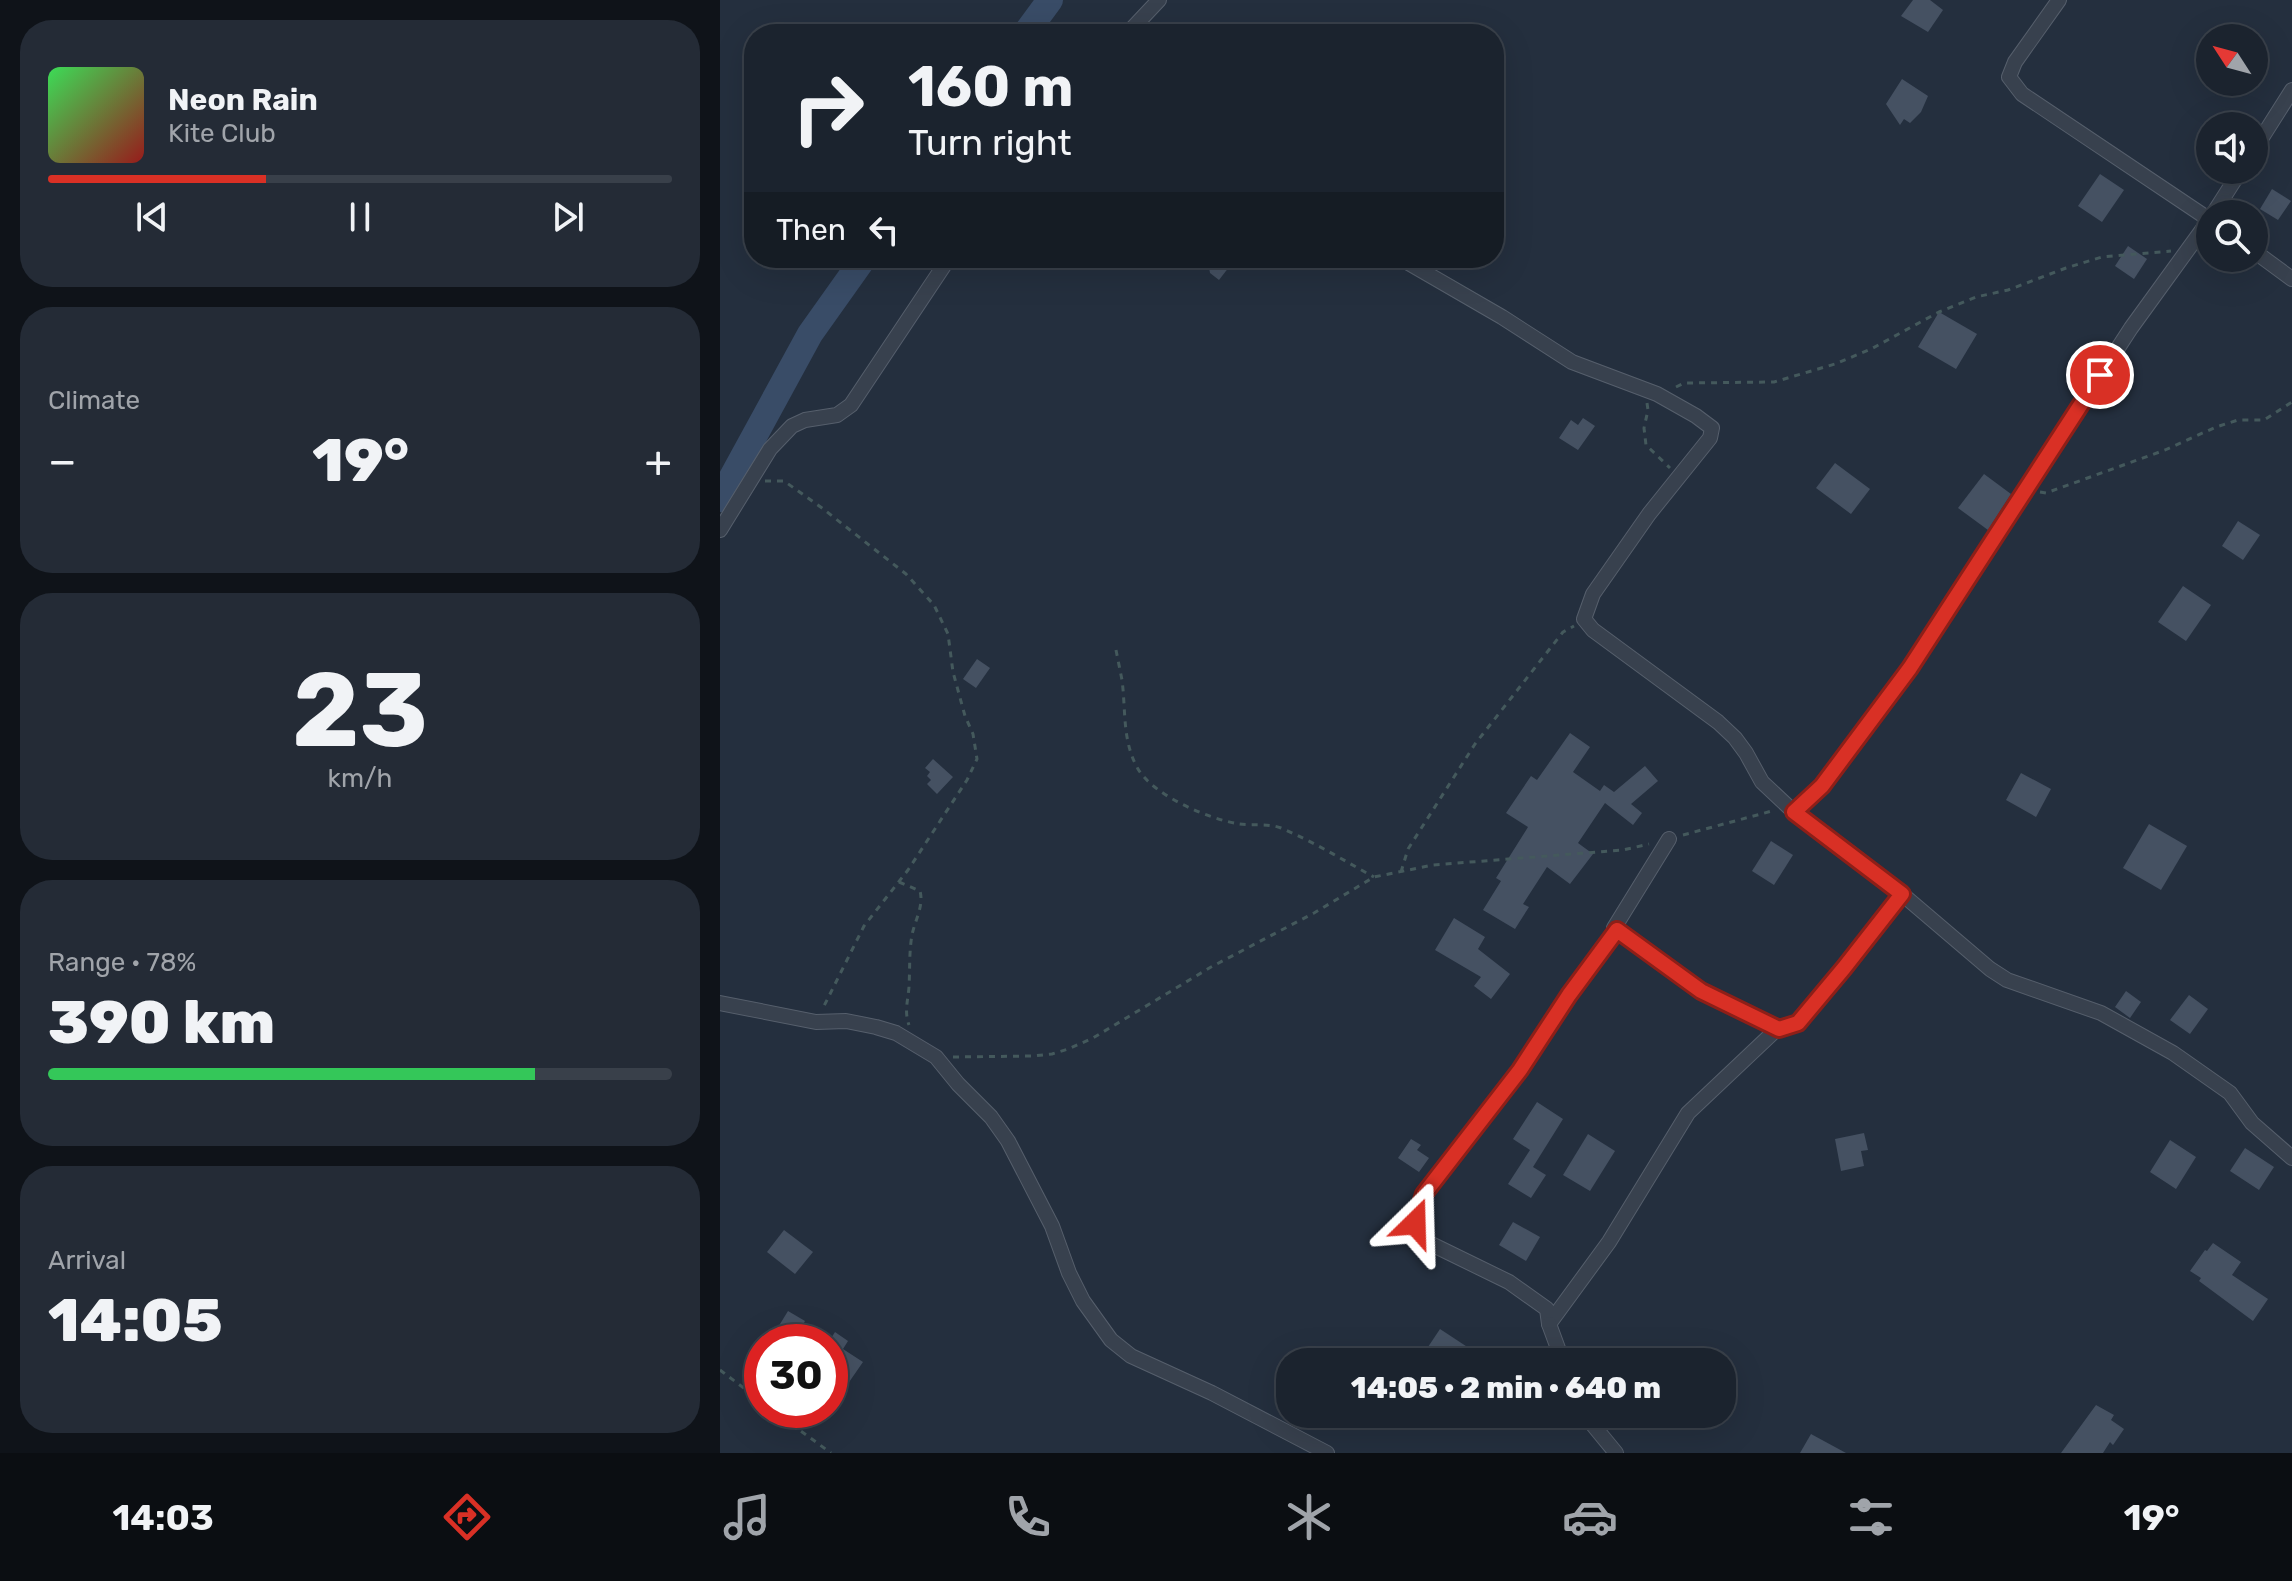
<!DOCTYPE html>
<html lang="en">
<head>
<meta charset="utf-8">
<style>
  :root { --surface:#1b232e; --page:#242b36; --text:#f1f3f6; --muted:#a0a4aa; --line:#39404a; --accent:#d93025 }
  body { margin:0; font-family:Rubik,sans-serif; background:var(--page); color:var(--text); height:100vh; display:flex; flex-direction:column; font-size:30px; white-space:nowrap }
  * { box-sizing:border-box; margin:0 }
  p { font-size:26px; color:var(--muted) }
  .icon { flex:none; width:44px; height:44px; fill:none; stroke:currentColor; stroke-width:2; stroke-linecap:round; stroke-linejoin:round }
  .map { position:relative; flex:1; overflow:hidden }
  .sheet { display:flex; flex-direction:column; gap:20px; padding:20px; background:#0f1319; width:720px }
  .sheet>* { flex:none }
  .top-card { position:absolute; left:24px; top:24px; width:760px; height:244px; border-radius:32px; box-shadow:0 8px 32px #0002,0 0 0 2px var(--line); background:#1b232e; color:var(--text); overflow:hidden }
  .needle { width:52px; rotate:306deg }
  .controls { position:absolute; left:1476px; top:24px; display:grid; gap:16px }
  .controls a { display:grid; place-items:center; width:72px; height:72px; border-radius:50%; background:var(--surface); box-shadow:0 8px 32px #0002,0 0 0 2px var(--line); font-size:40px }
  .speed { position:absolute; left:24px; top:1324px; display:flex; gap:16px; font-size:40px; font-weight:700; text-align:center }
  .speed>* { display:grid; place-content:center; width:104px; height:104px; border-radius:50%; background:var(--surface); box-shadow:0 8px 32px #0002,0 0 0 2px var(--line); line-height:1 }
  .speed .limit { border:12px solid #d22; background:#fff; color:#111 }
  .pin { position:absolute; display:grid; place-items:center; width:68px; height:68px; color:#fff; margin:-34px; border:4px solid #fff; border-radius:50%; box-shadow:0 2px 8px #0007 }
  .me { position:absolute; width:88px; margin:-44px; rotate:22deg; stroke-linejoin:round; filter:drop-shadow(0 0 6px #0008) }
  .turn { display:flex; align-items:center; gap:28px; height:168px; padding:0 32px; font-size:36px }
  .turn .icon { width:104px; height:104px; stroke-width:2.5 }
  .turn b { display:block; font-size:56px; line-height:68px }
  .then { display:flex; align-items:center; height:76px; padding:0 32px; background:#0003; gap:16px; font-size:30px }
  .big { font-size:60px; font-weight:800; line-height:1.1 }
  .sheet .tile { flex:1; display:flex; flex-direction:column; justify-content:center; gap:12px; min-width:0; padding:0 28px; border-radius:32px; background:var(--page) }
  .sheet .dial { align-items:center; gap:0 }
  .dial b { font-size:104px; line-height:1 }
  .song { display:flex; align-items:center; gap:24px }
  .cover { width:96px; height:96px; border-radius:12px; background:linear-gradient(135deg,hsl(130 70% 55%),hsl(0 70% 35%)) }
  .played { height:8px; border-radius:4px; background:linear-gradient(90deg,var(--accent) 35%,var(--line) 35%) }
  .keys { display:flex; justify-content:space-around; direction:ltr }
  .heat { display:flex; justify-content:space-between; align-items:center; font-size:44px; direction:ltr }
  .charge { height:12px; border-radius:6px; background:linear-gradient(90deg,#34c759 78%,var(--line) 0) }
  .trip { position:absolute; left:556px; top:1348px; width:460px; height:80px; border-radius:32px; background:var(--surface); box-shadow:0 8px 32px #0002,0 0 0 2px var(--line); font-weight:800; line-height:80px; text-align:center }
  .dock { display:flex; height:128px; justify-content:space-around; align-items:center; background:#0b0e12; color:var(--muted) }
  .dock .icon { width:56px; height:56px }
  .dock .on { color:var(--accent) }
  .dock b { font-size:36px; color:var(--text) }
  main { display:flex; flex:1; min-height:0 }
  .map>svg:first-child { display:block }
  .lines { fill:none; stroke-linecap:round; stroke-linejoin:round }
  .river { stroke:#394c67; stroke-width:26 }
  .building { fill:#455162 }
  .minor-casing { stroke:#565f6c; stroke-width:16 }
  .path { stroke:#44595c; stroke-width:3; stroke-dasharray:6 6; stroke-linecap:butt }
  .minor { stroke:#38414e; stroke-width:14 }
  .route-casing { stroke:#8d1f18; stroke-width:20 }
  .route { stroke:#d93025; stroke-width:14 }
</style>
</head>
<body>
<main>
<section class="sheet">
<div class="tile">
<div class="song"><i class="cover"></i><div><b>Neon Rain</b><p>Kite Club</p></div></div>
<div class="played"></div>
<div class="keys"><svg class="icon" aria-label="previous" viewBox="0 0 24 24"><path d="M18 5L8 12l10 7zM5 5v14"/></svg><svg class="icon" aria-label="pause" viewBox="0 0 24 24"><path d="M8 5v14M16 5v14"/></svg><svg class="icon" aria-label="next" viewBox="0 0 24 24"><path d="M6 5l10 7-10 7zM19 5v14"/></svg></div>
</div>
<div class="tile"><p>Climate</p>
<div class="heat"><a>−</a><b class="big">19°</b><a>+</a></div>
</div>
<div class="tile dial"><b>23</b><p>km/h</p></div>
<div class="tile"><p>Range · 78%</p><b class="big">390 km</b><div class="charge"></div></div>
<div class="tile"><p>Arrival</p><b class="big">14:05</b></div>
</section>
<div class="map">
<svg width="1572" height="1453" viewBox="0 0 1572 1453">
  <rect width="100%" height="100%" fill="#242f3e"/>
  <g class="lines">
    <g class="river">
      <path d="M305,34L330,0"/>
      <path d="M0,499L90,334L144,258"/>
    </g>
  </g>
  <g class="building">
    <path d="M1193,0H1210L1223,10L1208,32L1181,16Z"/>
    <path d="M1182,79L1208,96L1201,112L1190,123L1184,119L1180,125L1166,104Z"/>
    <path d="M1380,174L1404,190L1382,222L1358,206Z"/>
    <path d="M1552,189L1571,201L1558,220L1540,209Z"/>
    <path d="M1408,246L1427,259L1414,279L1395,266Z"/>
    <path d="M487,258H516L499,280L490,273Z"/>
    <path d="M1219,312L1257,334L1236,369L1198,347Z"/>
    <path d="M863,418L875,426L858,450L839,438L851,420L858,425Z"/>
    <path d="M1115,463L1150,489L1131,514L1096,488Z"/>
    <path d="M1264,474L1291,494L1268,530L1238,508Z"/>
    <path d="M1518,521L1540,535L1523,560L1502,546Z"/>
    <path d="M1463,586L1491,605L1466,641L1438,622Z"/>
    <path d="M257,659L270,668L256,688L243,679Z"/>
    <path d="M850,733L870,747L853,772L880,791L884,785L894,792L925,766L938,781L911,804L922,813L913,825L885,803L858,843L873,854L850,884L827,867L803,904L809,907L795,929L763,910L781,881L776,878L808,827L786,813L811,776L817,780Z"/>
    <path d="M213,759L233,777L217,794L207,784L211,780L207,776L210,772L205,768Z"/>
    <path d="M1301,773L1331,789L1316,817L1286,800Z"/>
    <path d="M1429,824L1467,846L1441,890L1403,868Z"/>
    <path d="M1051,841L1073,855L1054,885L1032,871Z"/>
    <path d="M734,918L765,937L758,949L790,974L771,999L754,986L761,977L715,950Z"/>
    <path d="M1406,991L1421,1002L1410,1018L1395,1007Z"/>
    <path d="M1469,995L1488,1009L1470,1034L1450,1020Z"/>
    <path d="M817,1102L843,1119L813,1167L826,1175L811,1198L788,1184L810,1150L793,1139Z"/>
    <path d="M1144,1133L1148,1150L1141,1151L1144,1166L1121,1171L1115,1139Z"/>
    <path d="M868,1134L895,1151L870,1191L843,1175Z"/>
    <path d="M691,1139L701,1145L697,1150L709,1158L699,1172L678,1158Z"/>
    <path d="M1450,1140L1476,1157L1456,1189L1430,1172Z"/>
    <path d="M1525,1148L1554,1167L1539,1190L1510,1171Z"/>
    <path d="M793,1222L820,1237L806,1261L779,1245Z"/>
    <path d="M64,1230L93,1252L75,1274L47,1252Z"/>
    <path d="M1493,1243L1521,1262L1512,1275L1548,1299L1533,1321L1479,1281L1481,1278L1470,1271L1485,1250L1487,1251Z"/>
    <path d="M68,1311L85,1321L73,1342H49Z"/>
    <path d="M720,1329L758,1354L752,1362H698Z"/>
    <path d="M115,1332L128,1341L123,1349L143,1362L125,1388L110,1378V1340Z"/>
    <path d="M1376,1405L1394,1415L1391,1420L1404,1429L1393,1445L1390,1442L1383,1453H1341Z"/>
    <path d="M1091,1434L1126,1453H1080Z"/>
  </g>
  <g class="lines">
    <g class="minor-casing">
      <g id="minor">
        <path d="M1339,0L1295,62L1289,77L1302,94L1490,220"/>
        <path d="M407,34L439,0"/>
        <path d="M1534,150L1572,90"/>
        <path d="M1493,214L1521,170"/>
        <path d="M1534,251L1572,279"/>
        <path d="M680,258L782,317L852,362L937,394L976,416L992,428L990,438L929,514L873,594L864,619L873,630L998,722L1015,738L1026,753L1042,782L1074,812L1132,854L1182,894L1270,969L1287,980L1381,1013L1453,1053L1510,1093L1532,1123L1572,1158"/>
        <path d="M0,530L50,449L72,426L85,420L117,415L131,405L229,258"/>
        <path d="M1074,812L1102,786L1190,668L1411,328L1490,219"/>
        <path d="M949,839L894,928L981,991L1059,1029L1078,1023L1124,968L1182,894"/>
        <path d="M897,930L849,995L800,1070L704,1194L695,1223L705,1241L789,1282L827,1309L829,1324L889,1242L968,1113L1058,1028"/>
        <path d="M0,1003L96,1022L126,1021L156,1027L176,1033L216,1057L238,1084L271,1117L288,1141L332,1226L349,1273L363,1301L391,1340L411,1356L492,1393L607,1453"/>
        <path d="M829,1324L843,1362"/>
        <path d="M864,1414L896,1453"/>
      </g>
    </g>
    <g class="path">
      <path d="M956,387L964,383L1054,382L1115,364L1151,349L1219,312L1256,297L1288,290L1346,268L1382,257L1451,251"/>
      <path d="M927,403L928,410L924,428L926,445L950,468"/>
      <path d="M45,481H64L102,508L186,574L214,605L228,634L233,672L245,716L253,734L257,759L247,780L188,870L144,926L103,1008"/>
      <path d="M1320,492L1326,493L1445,450L1496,427L1518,420H1544L1572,402"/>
      <path d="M396,650C398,660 400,670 402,680C406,711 402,741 418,769C434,796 489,819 519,824C533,826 548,823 561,828C594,842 623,860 654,877"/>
      <path d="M963,835L1052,811"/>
      <path d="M681,872L688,849L755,744L843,632L854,626"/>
      <path d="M179,882L200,891C204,906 195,920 192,935C189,952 190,969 189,987C188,1001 184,1011 189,1025"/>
      <path d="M233,1057L313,1056L332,1054L348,1049L373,1038L491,967L594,913L654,877L713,865L903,850L929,844"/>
      <path d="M0,1370L42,1402"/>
      <path d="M52,1410L111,1453"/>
    </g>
    <use href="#minor" class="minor"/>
  </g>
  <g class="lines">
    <g class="route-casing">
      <path id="route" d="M695,1223L704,1194L800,1070L849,995L897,930L981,991L1059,1029L1078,1023L1124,968L1182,894L1074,812L1102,786L1190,668L1380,375"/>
    </g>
    <use href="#route" class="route"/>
  </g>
</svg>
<div class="controls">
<a><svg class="needle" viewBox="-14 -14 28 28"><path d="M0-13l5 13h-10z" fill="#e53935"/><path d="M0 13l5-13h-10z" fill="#a0a4aa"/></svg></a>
<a><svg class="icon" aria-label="sound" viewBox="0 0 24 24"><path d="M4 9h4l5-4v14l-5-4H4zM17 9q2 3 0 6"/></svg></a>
<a><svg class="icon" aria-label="search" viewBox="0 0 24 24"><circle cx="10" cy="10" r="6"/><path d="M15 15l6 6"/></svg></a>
</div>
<div class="speed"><div class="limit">30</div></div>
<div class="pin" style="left:1380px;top:375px;background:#d93025"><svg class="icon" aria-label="arrive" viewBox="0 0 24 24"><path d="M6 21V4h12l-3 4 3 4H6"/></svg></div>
<svg class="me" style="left:695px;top:1223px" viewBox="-20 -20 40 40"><path d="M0-17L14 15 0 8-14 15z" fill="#d93025" stroke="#fff" stroke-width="4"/></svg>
<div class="trip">14:05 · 2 min · 640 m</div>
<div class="top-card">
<div class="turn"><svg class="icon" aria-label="right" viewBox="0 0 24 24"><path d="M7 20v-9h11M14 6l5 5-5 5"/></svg><div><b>160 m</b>Turn right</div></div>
<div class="then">Then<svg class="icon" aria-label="left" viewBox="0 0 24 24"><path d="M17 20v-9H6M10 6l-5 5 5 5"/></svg></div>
</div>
</div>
</main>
<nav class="dock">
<b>14:03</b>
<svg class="icon on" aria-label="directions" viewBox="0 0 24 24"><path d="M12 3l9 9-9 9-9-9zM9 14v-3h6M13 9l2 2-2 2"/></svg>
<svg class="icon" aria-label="music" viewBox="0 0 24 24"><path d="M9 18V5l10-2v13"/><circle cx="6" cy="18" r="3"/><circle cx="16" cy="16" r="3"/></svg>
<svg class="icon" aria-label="phone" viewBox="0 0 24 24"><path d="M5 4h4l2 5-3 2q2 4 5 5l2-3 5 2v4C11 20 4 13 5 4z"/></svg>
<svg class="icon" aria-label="climate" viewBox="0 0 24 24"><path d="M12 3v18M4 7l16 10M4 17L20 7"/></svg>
<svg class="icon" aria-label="car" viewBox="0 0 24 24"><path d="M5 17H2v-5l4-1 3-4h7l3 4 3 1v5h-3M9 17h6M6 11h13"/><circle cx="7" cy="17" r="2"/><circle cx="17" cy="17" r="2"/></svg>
<svg class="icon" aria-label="filters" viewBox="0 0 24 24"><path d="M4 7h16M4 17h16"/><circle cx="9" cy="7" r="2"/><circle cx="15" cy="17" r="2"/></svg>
<b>19°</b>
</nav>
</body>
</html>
